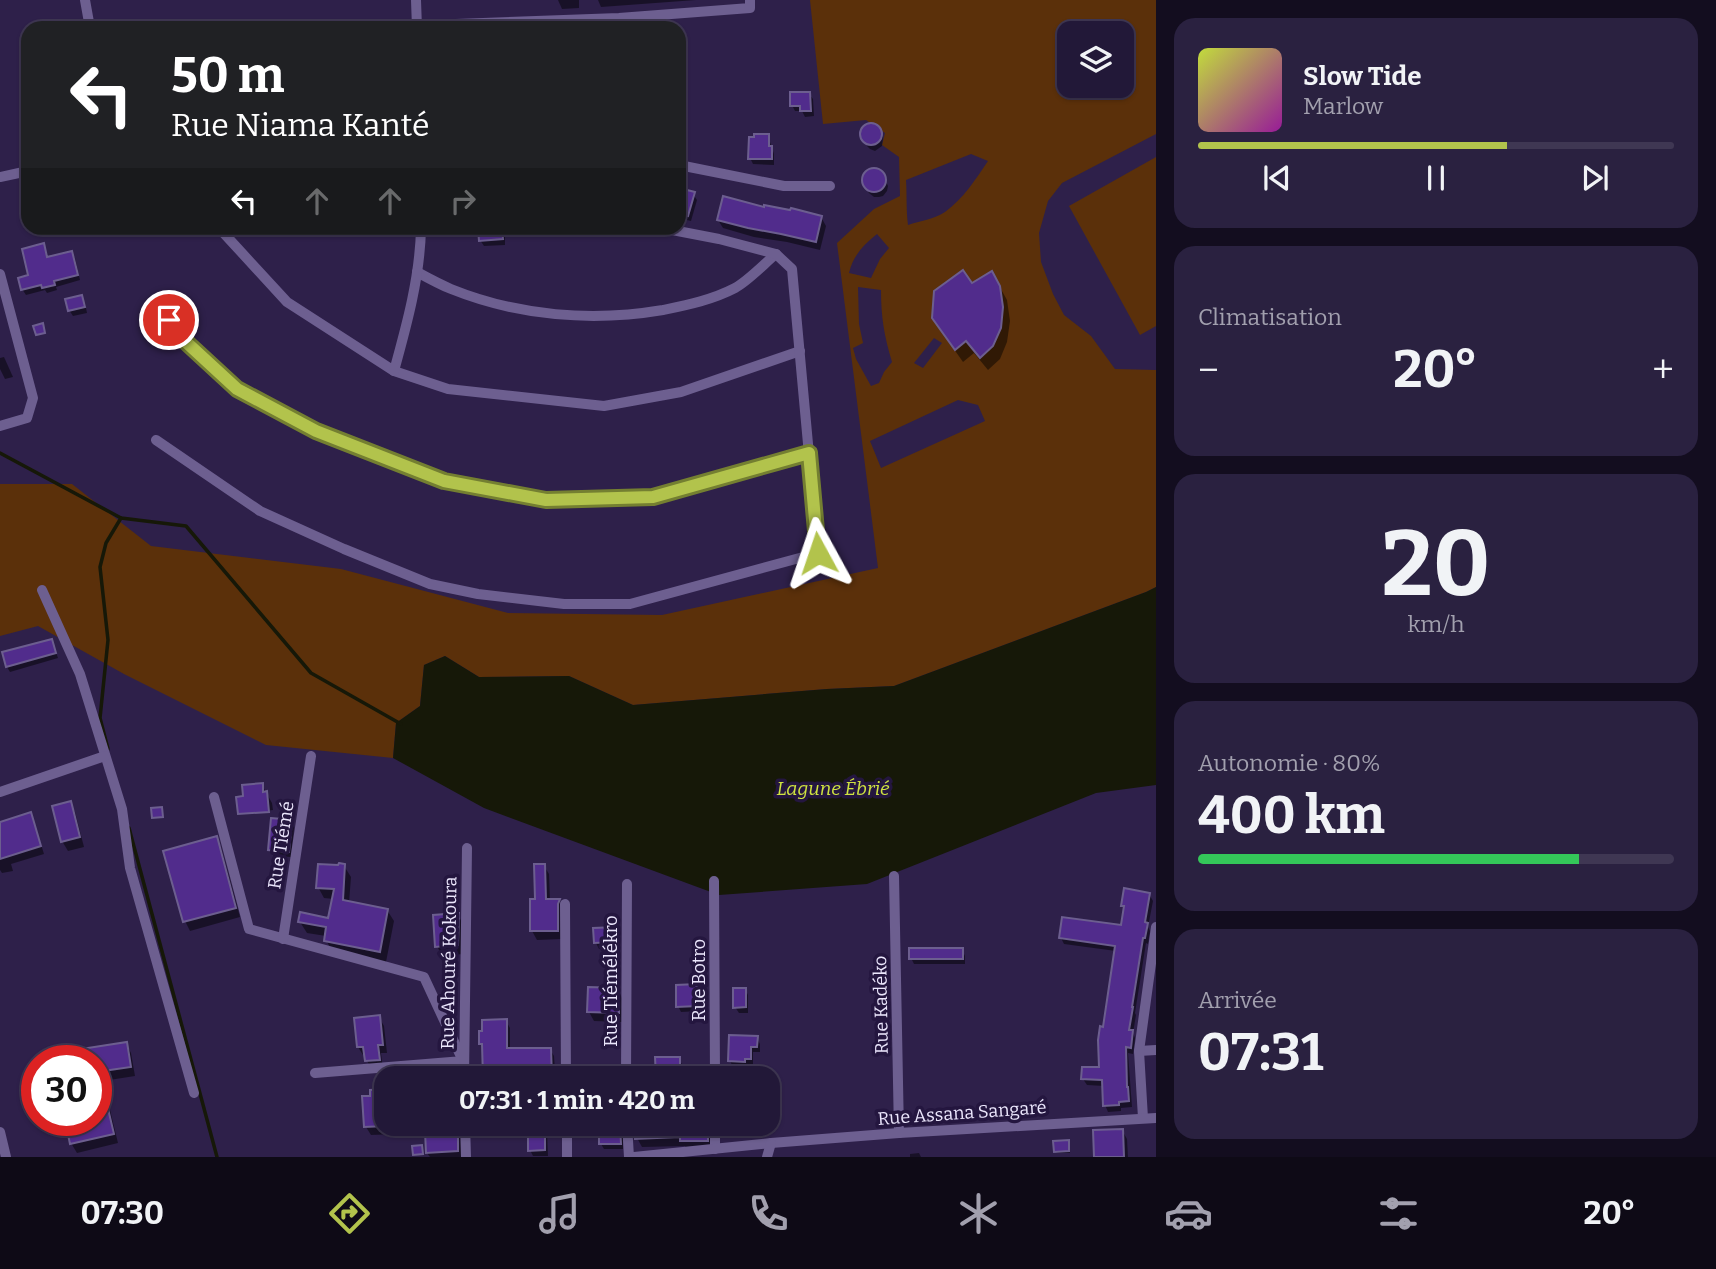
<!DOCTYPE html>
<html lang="fr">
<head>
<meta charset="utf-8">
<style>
  :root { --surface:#221838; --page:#2a2140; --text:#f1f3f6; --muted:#a2a0ae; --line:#3f3753; --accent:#b2c34c }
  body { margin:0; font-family:Bitter,serif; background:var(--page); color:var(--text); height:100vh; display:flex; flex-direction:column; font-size:26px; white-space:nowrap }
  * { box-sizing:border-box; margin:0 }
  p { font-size:23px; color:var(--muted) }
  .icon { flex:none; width:38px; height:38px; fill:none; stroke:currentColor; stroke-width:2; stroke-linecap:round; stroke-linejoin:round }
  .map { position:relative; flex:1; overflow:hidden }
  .details { display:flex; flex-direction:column; gap:18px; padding:18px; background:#130d1f; width:560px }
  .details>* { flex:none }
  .banner { position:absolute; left:21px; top:21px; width:665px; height:214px; border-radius:21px; box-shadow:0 2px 5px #0004,0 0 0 2px var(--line); background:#202124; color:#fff; overflow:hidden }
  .tools { position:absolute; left:1057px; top:21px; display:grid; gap:14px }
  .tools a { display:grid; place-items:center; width:77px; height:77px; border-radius:14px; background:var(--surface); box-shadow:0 2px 5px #0004,0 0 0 2px var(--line); font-size:35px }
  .speed { position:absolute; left:21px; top:1045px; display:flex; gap:14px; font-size:35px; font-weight:700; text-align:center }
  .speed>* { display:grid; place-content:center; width:91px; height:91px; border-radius:50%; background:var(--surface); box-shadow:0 2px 5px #0004,0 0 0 2px var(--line); line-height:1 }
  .speed .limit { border:10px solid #d22; background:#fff; color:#111 }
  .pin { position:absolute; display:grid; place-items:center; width:60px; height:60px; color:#fff; margin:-30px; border:4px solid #fff; border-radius:50%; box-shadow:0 2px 7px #0007 }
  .me { position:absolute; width:77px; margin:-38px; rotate:355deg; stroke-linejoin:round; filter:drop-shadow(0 0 5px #0008) }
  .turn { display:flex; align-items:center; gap:24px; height:147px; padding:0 35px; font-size:32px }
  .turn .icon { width:91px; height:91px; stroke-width:2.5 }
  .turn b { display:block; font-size:49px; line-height:60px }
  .lanes { display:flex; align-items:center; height:66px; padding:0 35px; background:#0003; justify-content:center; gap:35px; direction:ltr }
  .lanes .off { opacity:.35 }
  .big { font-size:52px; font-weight:700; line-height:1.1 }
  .details .tile { flex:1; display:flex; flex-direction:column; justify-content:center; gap:10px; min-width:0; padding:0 24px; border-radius:21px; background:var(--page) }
  .details .dial { align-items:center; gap:0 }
  .dial b { font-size:91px; line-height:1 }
  .song { display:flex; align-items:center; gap:21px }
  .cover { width:84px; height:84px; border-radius:10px; background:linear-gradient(135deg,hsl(70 70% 55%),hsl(300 70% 35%)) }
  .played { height:7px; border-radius:4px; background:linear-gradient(90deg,var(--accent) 65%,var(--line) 65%) }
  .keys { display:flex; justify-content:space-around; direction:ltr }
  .heat { display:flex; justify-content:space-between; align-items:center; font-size:38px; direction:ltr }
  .charge { height:10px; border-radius:5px; background:linear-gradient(90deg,#34c759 80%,var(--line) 0) }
  .trip { position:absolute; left:374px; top:1066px; width:406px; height:70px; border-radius:21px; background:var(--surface); box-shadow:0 2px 5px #0004,0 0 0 2px var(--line); font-weight:700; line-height:70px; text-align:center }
  .tab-bar { display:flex; height:112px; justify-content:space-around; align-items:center; background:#0e0a16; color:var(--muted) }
  .tab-bar .icon { width:49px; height:49px }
  .tab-bar .active { color:var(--accent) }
  .tab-bar b { font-size:32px; color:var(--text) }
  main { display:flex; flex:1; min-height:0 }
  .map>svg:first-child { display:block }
  .green { fill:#5b300a; fill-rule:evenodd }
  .water { fill:#161808 }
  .shadow { fill:#0007 }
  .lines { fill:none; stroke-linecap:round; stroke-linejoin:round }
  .stream { stroke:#161808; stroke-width:3.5 }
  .building { fill:#512c8c; stroke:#6c5e8f; stroke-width:2 }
  .minor { stroke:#6d5f90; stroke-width:10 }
  .route-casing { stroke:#747f31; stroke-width:18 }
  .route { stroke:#b2c34c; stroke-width:12 }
  .labels { text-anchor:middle; stroke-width:7; stroke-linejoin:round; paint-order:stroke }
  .street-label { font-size:18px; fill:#ebe6fc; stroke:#24163f }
  .water-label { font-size:19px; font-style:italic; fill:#d0e440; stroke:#24163f }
</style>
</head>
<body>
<main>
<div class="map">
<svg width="1156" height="1157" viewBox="0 0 1156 1157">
  <rect width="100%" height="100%" fill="#2e204a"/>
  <g class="green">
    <path d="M810,0H1156V134L1062,183L1048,201L1039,233L1041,262L1053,294L1064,315L1091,336L1115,369L1156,370V587L1146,592L894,686L827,689L633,705L569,676L479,677L445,656L424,665L420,706L396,723L393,758L266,745L124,674L38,626L0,636V484H72L151,546L341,569L508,613L662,615L878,568L837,243L874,209L900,196L899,157L882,145L885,133L866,120L823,124ZM1069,33H1122V86H1069ZM971,154L988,161C976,179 963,199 945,212C934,219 920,221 908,225C906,209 907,195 906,180ZM877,234L889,248L880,259L871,278L849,273C853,256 863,245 877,234ZM962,270L972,283L993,271L1000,286L1003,307L1001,328L993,346L980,358L966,341L954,350L933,319L939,287ZM858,287L881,290C881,317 884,335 892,362L884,372L879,383L871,386L856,359L853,348L863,343L859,324ZM934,338L942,343L923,368L914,363ZM958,400L978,405L985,421L881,468L870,441Z"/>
    <path d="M1156,157V326L1140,335L1069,206Z"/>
  </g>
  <path class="water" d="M1156,587V785L1096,793L867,884L719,895L484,808L393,758L396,723L420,706L424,665L445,656L479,677L569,676L633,705L827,689L894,686L1146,592Z"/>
  <g class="shadow">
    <path d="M558,0H579V8L562,9Z"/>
    <path d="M598,0H696L601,7Z"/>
    <path d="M809,94L813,99L814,116L805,117L802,111H795L792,105Z"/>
    <path d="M872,125L879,131L883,137L882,146L875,151L870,149L866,145L861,134L863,129L867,126Z"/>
    <path d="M768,136L774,154V165L753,164L750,158Z"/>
    <path d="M871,169L877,170L882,173L888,186L887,191L883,196L879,197H874L869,193L863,182L864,176L866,172Z"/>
    <path d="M679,190L693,194L697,200L691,221L679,218Z"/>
    <path d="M765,209L821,217L826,226L820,250L787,242L754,237L723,228L718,220Z"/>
    <path d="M480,228H502L505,231V245L484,246L480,240Z"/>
    <path d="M43,245L48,259L71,253L75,258L80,280L56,287L57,290L47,293L45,290L26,295L22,289Z"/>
    <path d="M992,273L1007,300L1010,321L1007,342L1000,359L988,370L974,353L963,362L942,332L972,285Z"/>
    <path d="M81,297L85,303L87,313L73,316L69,310Z"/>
    <path d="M4,357L13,377L5,379L0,369V358Z"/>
    <path d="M52,641L58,658L10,672L7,667Z"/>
    <path d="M262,785L272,803L273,810L251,813Z"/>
    <path d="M70,803L75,812L84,847L68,851L62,841Z"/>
    <path d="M30,815L34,822L44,854L11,864L13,871L2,873L0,870V824Z"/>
    <path d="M291,822L294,828L291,857L274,856L270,850Z"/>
    <path d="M216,838L221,847L240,917L190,931L185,921Z"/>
    <path d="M344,866L351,877L349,903L387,910L394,921L386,962L332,951L326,940V936L307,933L300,922L330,920L334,899L324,898L318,887Z"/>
    <path d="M544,866L549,874L550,901L559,900L564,909L562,939L537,940L532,931Z"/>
    <path d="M1149,894L1153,901L1148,927L1150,931L1148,944L1146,943L1135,1013L1136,1015L1133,1033L1135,1038L1133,1054L1128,1053L1132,1107L1121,1108V1111L1108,1112L1105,1105L1104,1086L1087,1085L1083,1079L1101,1069L1116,951L1064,944L1061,938L1122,927L1125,910L1123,905Z"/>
    <path d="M458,915L463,924V954L442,956L437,946Z"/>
    <path d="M616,929L619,935L620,948L599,949L596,943Z"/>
    <path d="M962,950L965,956V964H914L911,958Z"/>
    <path d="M696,986L699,992L700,1011L681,1012L678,1006Z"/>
    <path d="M745,989L748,995V1013H739L735,1007Z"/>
    <path d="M618,990L623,1000V1022L594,1021L589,1012Z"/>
    <path d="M379,1017L384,1026L387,1053H381L383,1069H372L367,1061L366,1055H363L358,1047Z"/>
    <path d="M506,1021L510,1028V1050L550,1049L554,1056L555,1071H558L562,1078H484V1049L481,1044Z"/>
    <path d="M757,1038L760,1044V1052H753V1065H748V1067H733L730,1061Z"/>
    <path d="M126,1043L131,1053L135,1076L103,1081L118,1143L77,1153L71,1143L67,1120H96V1060H85L83,1050Z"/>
    <path d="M679,1059L684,1068V1078H657Z"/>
    <path d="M385,1082H387V1124H396L397,1134L371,1135L366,1127L386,1091Z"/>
    <path d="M426,1124H463L462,1157H430L427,1153Z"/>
    <path d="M601,1124H620L623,1129V1149H604L601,1144Z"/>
    <path d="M636,1124H712V1150H687L685,1146L642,1147L637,1138Z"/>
    <path d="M544,1125L547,1131L548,1156H533L530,1150Z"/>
    <path d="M1122,1130L1127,1139L1128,1157H1096Z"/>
    <path d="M1068,1142L1070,1153H1057L1055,1151Z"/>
    <path d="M919,1153L921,1157H910V1154Z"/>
  </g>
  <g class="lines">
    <g class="stream">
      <path d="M0,453L121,518L186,526L311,673L401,724"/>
      <path d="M108,749L100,718L108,640L100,567L106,543L121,518"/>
      <path d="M129,828L217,1157"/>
    </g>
  </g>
  <g class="building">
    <path d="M790,92H810L811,111H800V106H790Z"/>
    <circle cx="871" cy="134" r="11"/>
    <path d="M754,134H769V146H772V159H748L749,137H754Z"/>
    <circle cx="874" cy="180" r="12"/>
    <path d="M679,188L695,192L688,216L679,214Z"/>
    <path d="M723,196L764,207V205L790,210L791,208L822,216L816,242L781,234L748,228L717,220Z"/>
    <path d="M478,228H502L503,239L479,241Z"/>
    <path d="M44,243L47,257L72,251L78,275L54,281L55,285L42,288L41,285L21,290L18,278L28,275L22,249Z"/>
    <path d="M963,270L972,283L992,271L1000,286L1003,307L1001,328L993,346L980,358L966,341L955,350L932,318L934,291Z"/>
    <path d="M82,295L85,307L68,311L65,299Z"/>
    <path d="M43,323L45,333L36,335L33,326Z"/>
    <path d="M52,639L56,653L6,667L2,652Z"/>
    <path d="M263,783V792L267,791L269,812L238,814L236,797L243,796L242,785Z"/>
    <path d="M71,801L80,837L61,842L52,806Z"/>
    <path d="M162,807L163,817L152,818L151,808Z"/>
    <path d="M31,812L41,846L0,859V822Z"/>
    <path d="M271,818L292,820L289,852L268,850Z"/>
    <path d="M217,836L236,908L183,922L163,851Z"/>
    <path d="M339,863L345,864L343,900L388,909L380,952L324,941L326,927L298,922L300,912L328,918L334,889L316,888L318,864L338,865Z"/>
    <path d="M534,864H545L546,899H560L558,904V931H530V899H535Z"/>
    <path d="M1124,888L1150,893L1145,922L1148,923L1145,938H1143L1132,1007H1133L1129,1030H1133L1131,1048L1126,1047L1127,1087H1128L1129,1101L1119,1102V1105L1103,1106L1102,1080L1081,1079L1082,1067H1099L1098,1040L1100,1026L1103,1027L1115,946L1059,938L1062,917L1121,925L1124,906H1121Z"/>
    <path d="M459,913L458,945L435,947L433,915Z"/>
    <path d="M617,927V942L594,943L593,928Z"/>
    <rect x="909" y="948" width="54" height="11"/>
    <path d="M697,984L698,1006L676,1007V985Z"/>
    <path d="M588,987L619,988V1013L587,1012Z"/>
    <path d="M733,988H746V1007L733,1008Z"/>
    <path d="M380,1015L383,1045H378L380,1060L365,1061L363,1047H357L354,1018Z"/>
    <path d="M507,1019V1048H551L552,1078H483L482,1044H479V1031H482V1020Z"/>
    <path d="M729,1035L758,1036L757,1047H751V1059H745V1062L728,1061Z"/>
    <path d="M127,1042L131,1067L96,1072V1060H83L81,1049Z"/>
    <path d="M655,1057H680V1078H656Z"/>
    <path d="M101,1079L114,1134L70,1144L65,1120H96V1080Z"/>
    <path d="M387,1089V1126L364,1127L362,1096H370V1090Z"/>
    <path d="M431,1124H458V1151L426,1153L425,1131H431Z"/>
    <path d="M528,1124H545V1150L528,1151Z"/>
    <path d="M599,1124H620L621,1144H599Z"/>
    <path d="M634,1124H708V1141H680V1137L635,1139Z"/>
    <path d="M1123,1129L1124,1157H1094L1093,1130Z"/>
    <path d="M1069,1140V1151L1054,1152L1053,1141Z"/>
    <path d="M422,1145L423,1154L413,1155L412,1146Z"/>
  </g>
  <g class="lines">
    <g class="minor">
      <path d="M85,0L90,28"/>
      <path d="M416,0L417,28"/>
      <path d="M347,28L619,18L750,8V0"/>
      <path d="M679,165L784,186H830"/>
      <path d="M0,177L28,171"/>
      <path d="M219,228L287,302L394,371L448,389L604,406L681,392L800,351"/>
      <path d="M417,272C428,278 439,284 451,289C518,316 592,322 663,310C687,305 712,300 735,288C748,281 764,264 776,254"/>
      <path d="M0,274L33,398L27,418L0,426"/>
      <path d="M169,320L185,342L237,389L316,431L444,481L546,500L653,497L809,453"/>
      <path d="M394,371C407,324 420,277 421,228"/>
      <path d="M156,440L260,511L344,549L430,584L478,594L564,604H630L818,553L792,269L776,254L719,239L662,228"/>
      <path d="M42,590L80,674L122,809L130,868L194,1093"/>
      <path d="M0,792L105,756"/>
      <path d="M214,797L249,929L424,977L463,1061L315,1073"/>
      <path d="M894,876L899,1133"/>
      <path d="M714,881L715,1078"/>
      <path d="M565,904L566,1078"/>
      <path d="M283,939L311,756"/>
      <path d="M1139,1051L1156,1050"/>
      <path d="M464,1078L467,848"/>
      <path d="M626,1078L627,884"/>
      <path d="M1143,1118L1139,1051L1156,927"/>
      <path d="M465,1124L466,1157"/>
      <path d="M567,1124V1157"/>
      <path d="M627,1124L629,1157"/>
      <path d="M715,1124V1149"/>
      <path d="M0,1132L6,1157"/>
      <path d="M634,1157L771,1143L899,1133L1156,1118"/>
      <path d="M767,1157L771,1143"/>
    </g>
  </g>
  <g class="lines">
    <g class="route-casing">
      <path id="route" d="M169,320L186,342L237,389L316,431L444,481L546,500L653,497L809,453L818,553"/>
    </g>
    <use href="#route" class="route"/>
  </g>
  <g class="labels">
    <g class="street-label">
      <text transform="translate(281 845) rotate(-81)" y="6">Rue Tiémé</text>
      <text transform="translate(449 963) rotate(-89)" y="6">Rue Ahouré Kokoura</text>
      <text transform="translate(699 980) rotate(-90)" y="6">Rue Botro</text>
      <text transform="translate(611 981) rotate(-90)" y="6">Rue Tiémélékro</text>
      <text transform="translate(881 1005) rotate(-91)" y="6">Rue Kadéko</text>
      <text transform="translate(962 1113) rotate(-4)" y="6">Rue Assana Sangaré</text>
    </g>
    <g class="water-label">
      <text x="833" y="795">Lagune Ébrié</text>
    </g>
  </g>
</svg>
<div class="tools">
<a><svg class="icon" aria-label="layers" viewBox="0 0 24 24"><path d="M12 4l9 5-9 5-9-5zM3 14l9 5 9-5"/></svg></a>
</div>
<div class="speed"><div class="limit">30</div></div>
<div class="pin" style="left:169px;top:320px;background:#d93025"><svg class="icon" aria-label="arrive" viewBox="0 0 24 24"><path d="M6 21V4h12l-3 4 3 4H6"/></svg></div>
<svg class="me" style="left:818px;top:553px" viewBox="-20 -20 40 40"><path d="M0-17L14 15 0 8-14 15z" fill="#b2c34c" stroke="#fff" stroke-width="4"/></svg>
<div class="trip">07:31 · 1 min · 420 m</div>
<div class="banner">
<div class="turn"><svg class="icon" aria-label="left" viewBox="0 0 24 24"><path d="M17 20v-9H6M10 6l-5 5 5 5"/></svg><div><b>50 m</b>Rue Niama Kanté</div></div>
<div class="lanes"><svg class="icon" aria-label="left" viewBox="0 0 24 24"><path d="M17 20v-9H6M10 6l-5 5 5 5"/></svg><svg class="icon off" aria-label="ahead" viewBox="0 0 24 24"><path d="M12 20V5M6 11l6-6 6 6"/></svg><svg class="icon off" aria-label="ahead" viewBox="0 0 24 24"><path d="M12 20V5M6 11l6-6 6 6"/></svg><svg class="icon off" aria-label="right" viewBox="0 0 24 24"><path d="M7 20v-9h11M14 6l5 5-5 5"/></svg></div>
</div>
</div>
<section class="details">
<div class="tile">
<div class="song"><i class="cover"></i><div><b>Slow Tide</b><p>Marlow</p></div></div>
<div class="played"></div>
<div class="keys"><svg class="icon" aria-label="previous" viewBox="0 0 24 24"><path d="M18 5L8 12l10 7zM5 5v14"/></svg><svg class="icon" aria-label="pause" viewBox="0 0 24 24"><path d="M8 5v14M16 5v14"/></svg><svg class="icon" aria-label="next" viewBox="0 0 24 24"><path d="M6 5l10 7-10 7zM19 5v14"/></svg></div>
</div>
<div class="tile"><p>Climatisation</p>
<div class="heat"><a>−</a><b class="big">20°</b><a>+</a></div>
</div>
<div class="tile dial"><b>20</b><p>km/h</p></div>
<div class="tile"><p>Autonomie · 80%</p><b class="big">400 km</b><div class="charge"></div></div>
<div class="tile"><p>Arrivée</p><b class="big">07:31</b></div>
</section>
</main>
<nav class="tab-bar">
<b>07:30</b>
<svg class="icon active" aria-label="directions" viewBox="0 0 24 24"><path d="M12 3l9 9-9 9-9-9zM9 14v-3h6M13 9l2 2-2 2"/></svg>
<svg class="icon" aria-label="music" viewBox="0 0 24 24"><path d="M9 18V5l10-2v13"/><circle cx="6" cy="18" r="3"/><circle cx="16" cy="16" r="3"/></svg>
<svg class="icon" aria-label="phone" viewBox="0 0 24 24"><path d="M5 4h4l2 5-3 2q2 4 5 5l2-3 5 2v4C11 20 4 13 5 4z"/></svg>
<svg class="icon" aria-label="climate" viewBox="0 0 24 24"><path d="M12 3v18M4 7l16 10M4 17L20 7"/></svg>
<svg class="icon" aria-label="car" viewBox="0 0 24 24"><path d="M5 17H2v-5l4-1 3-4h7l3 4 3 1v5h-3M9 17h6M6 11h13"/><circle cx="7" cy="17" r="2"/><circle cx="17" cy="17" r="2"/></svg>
<svg class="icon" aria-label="filters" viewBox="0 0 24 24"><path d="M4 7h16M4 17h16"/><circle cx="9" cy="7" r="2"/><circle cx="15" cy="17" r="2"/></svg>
<b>20°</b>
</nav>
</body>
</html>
